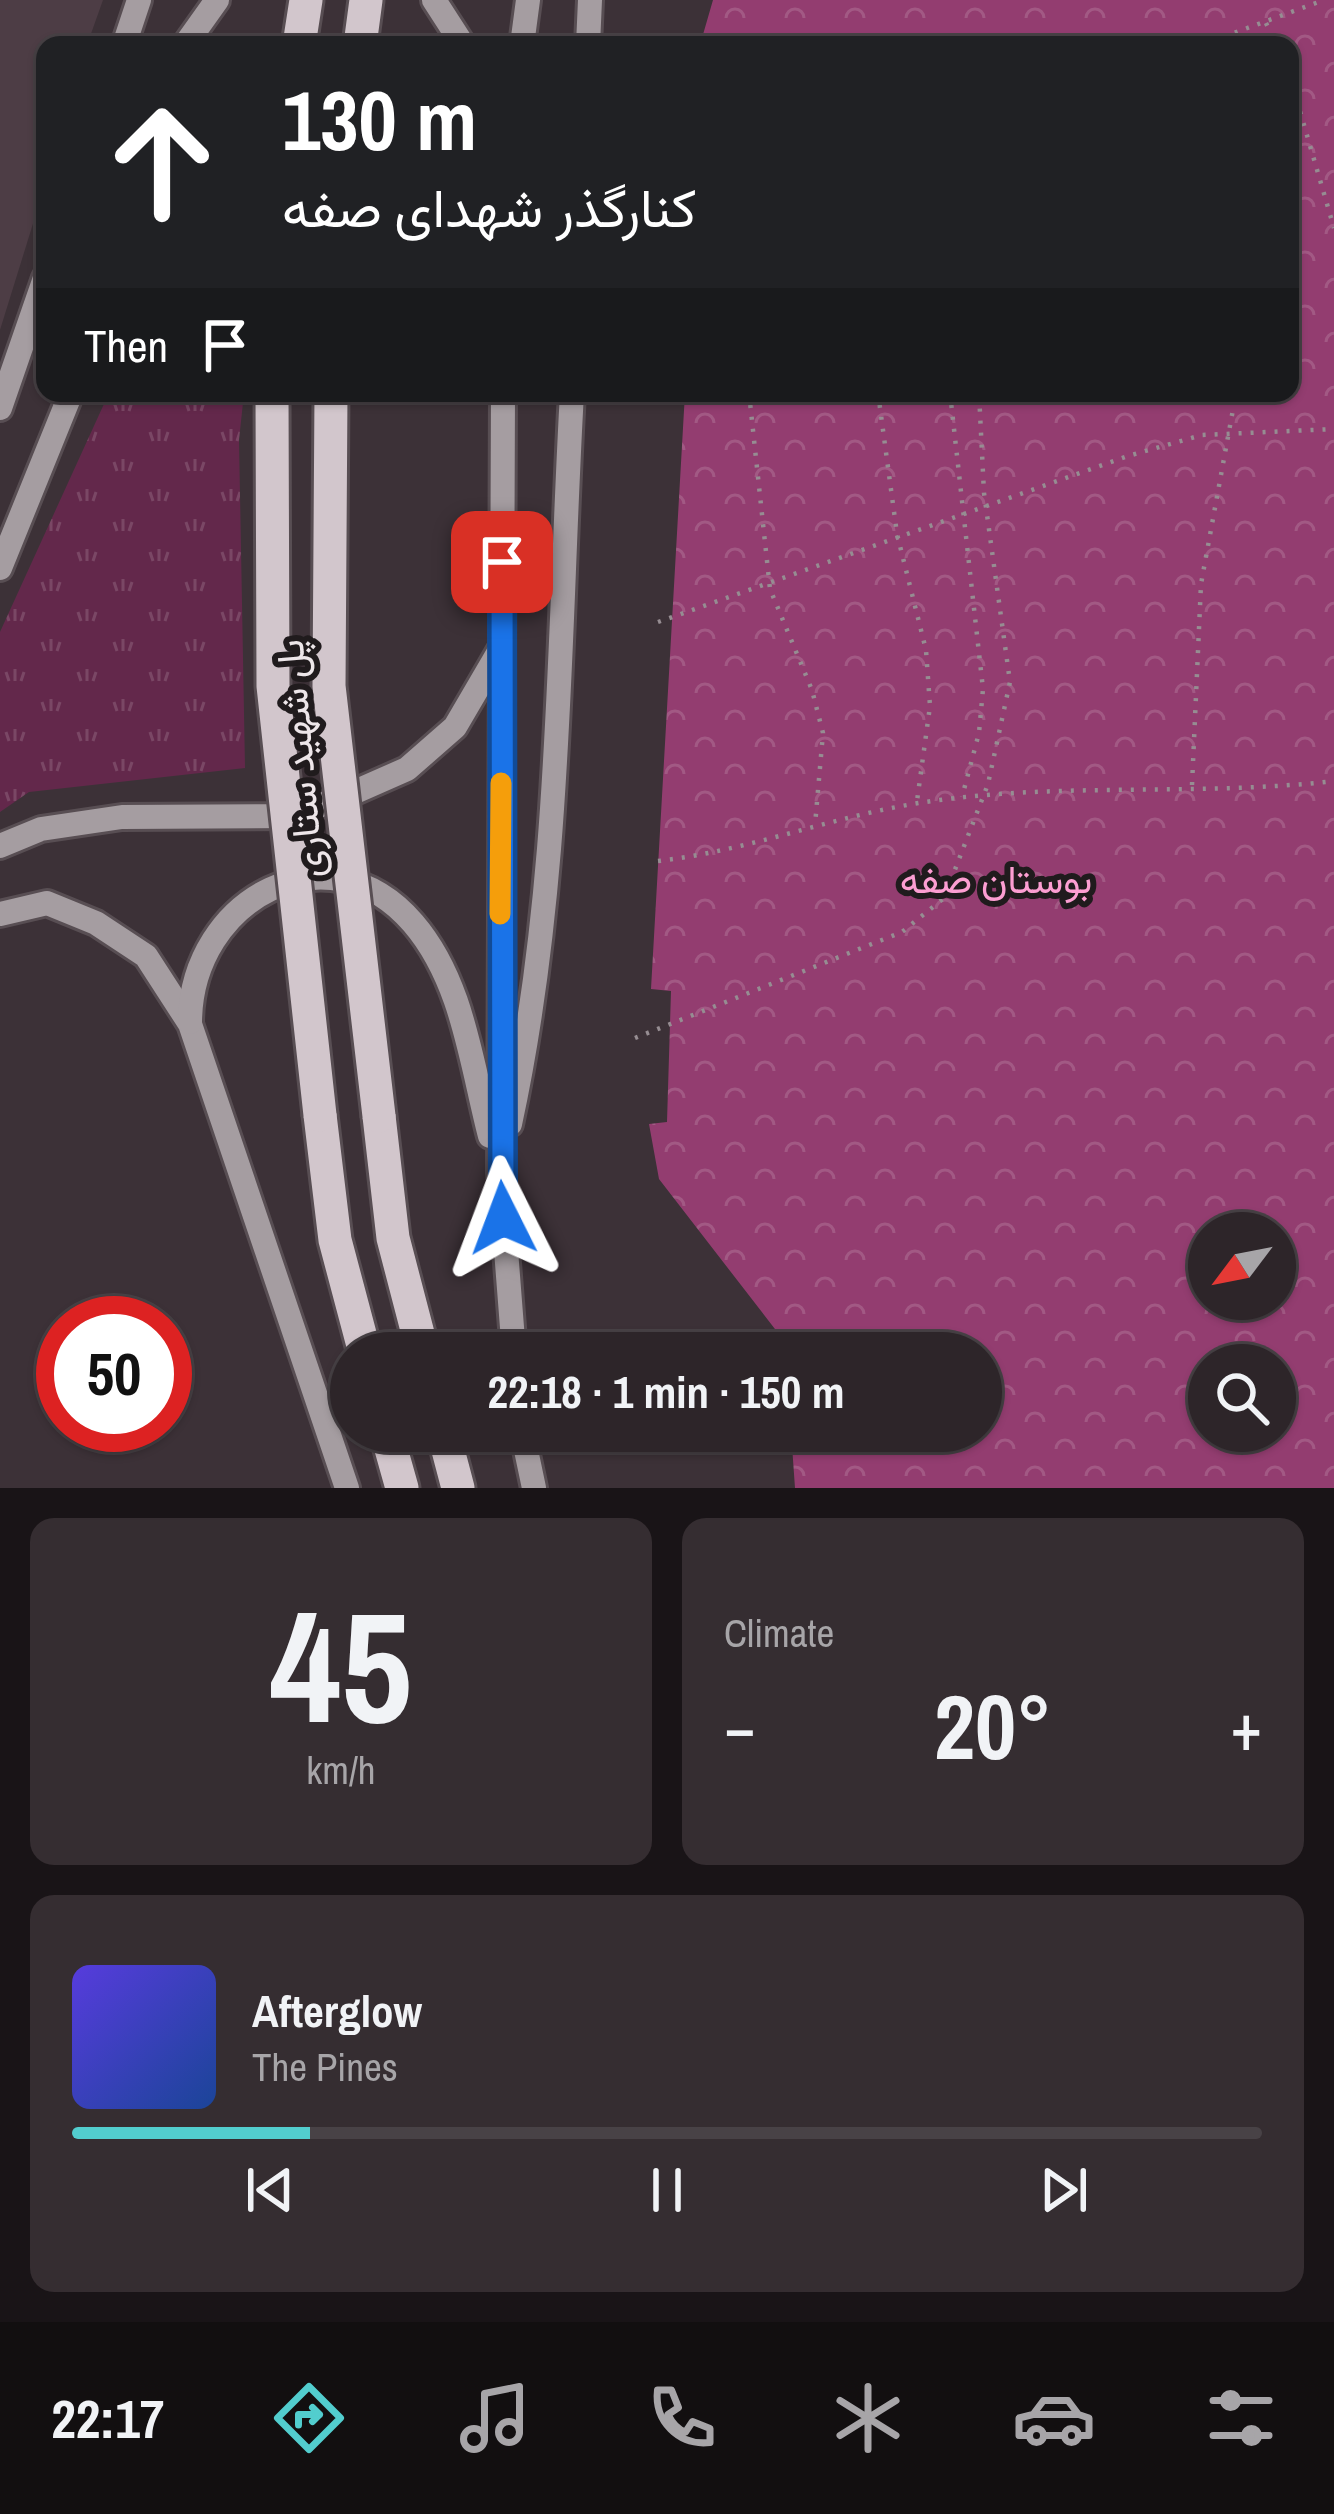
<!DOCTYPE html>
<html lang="en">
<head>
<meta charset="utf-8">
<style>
  :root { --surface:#2d2529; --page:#352d31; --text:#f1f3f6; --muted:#a7a5a8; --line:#484246; --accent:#52cdce }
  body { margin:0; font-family:"Archivo Narrow",Vazirmatn,sans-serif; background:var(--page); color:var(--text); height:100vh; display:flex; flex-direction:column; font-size:45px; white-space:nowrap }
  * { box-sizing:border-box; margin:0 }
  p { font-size:39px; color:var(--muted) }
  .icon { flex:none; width:66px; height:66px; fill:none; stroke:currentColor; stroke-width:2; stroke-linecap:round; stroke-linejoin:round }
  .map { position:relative; height:1488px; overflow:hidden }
  .sheet { display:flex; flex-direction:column; gap:30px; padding:30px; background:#191417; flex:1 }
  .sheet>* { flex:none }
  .hud { position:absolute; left:36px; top:36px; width:1263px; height:366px; border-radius:24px; box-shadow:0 3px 9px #0004,0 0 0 3px var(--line); background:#202124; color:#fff; overflow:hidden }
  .needle { width:78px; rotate:238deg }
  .fabs { position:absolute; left:1188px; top:1212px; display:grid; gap:24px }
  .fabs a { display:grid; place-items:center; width:108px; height:108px; border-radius:50%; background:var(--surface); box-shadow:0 3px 9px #0004,0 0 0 3px var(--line); font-size:60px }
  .speed { position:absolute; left:36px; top:1296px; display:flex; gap:24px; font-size:60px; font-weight:700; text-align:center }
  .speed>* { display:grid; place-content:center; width:156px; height:156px; border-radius:50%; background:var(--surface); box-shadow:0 3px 9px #0004,0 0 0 3px var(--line); line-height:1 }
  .speed .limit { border:18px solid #d22; background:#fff; color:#111 }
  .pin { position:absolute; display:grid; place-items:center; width:102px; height:102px; color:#fff; margin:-51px; border-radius:24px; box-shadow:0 6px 18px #0006 }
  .me { position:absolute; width:132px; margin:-66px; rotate:357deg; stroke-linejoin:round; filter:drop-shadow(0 0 9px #0008) }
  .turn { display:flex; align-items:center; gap:42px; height:252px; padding:0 48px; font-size:54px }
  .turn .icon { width:156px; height:156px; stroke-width:2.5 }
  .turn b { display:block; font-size:84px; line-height:102px }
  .then { display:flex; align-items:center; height:114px; padding:0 48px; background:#0003; gap:24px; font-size:45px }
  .big { font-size:90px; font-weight:700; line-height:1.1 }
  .sheet .card { flex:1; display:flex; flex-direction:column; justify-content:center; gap:18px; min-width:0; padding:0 42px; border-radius:24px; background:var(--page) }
  .sheet .dial { align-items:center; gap:0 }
  .dial b { font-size:156px; line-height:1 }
  .song { display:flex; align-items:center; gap:36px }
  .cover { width:144px; height:144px; border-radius:18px; background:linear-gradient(135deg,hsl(250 70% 55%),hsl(220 70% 35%)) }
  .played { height:12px; border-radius:6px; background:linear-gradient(90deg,var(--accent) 20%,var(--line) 20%) }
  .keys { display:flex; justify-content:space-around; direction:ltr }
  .heat { display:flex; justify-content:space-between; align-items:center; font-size:66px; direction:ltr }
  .sheet .tiles { flex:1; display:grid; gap:30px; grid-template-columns:1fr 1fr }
  .card:last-child { grid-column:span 2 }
  .trip { position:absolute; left:330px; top:1332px; width:672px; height:120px; border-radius:60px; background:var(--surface); box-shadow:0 3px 9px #0004,0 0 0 3px var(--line); font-weight:700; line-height:120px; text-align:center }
  .tab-bar { display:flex; height:192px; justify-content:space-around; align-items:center; background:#120f10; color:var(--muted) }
  .tab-bar .icon { width:84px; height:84px }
  .tab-bar .current { color:var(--accent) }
  .tab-bar b { font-size:54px; color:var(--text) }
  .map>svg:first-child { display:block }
  .built { fill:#4d3d45 }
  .grass { fill:url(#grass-tufts) }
  .forest { fill:url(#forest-crowns); fill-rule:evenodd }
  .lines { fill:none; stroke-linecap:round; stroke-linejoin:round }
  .secondary-casing { stroke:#584e53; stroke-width:30 }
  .trunk-casing { stroke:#584e53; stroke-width:39 }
  .path { stroke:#968d92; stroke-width:4.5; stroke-dasharray:3 9; stroke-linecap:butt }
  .secondary { stroke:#a59da1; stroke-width:24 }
  .trunk { stroke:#d2c6cc; stroke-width:33 }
  .trunk-bridge-casing { stroke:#584e53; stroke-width:39; stroke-linecap:butt }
  .trunk-bridge { stroke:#d2c6cc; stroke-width:33 }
  .route-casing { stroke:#114b97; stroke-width:30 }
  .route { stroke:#1a73e8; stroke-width:21 }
  .slow { stroke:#f59e0b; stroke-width:21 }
  .labels { text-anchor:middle; stroke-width:12; stroke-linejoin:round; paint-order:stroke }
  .street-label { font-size:39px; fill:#ede6e9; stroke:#201b1d }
  .park-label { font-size:39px; fill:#fc9ed2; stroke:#201b1d }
</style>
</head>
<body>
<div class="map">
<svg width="1334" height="1488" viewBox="0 0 1334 1488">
  <defs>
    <pattern id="grass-tufts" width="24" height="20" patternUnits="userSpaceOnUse" patternTransform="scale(3)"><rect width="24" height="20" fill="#63284b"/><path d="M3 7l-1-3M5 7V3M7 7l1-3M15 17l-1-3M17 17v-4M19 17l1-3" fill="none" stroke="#7a4765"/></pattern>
    <pattern id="forest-crowns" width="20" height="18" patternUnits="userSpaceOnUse" patternTransform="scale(3)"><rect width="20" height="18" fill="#933d70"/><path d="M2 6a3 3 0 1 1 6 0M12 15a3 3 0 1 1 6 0" fill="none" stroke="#a25984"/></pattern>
  </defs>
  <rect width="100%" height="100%" fill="#3c3137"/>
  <path class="built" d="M0,0H103L87,45H45V185L0,330Z"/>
  <path class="grass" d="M109,393H244L239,440L245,768L29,792L0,812V632Z"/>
  <path class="forest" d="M713,0H1334V1488H795L791,1431H981V1353H786L785,1342L659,1179L649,1124L667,1122L671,991L651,989L685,393H1290V45H700ZM1209,1233H1275V1299H1209ZM1209,1365H1275V1431H1209Z"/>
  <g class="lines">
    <g class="secondary-casing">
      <g id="secondary">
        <path d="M434,0L463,45"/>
        <path d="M124,45L139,0"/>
        <path d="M185,45L217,0"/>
        <path d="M522,45L528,0"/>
        <path d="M588,45L590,0"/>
        <path d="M503,393L500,1173L514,1353"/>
        <path d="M0,408L45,278"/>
        <path d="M0,568L71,393"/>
        <path d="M0,846L41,829L122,817L291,816L348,795L407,769L455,727L500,650"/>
        <path d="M0,914L47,903L96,923L146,956L190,1024L347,1488"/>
        <path d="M190,1022C191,898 329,825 413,923C463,981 471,1063 490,1136"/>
        <path d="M510,1124C562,884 558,637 572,393"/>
        <path d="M522,1431L534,1488"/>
      </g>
    </g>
    <g class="trunk-casing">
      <g id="trunk">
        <path d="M299,45L306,0"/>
        <path d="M360,45L366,0"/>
        <path d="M320,1115L335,1240L365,1353"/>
        <path d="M379,1116L393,1238L423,1353"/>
        <path d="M386,1431L402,1488"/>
        <path d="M443,1431L458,1488"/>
      </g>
    </g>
    <g class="path">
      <path d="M1266,23L1276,45"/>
      <path d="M1201,45L1324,0"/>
      <path d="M1290,77L1334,228"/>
      <path d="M749,393L770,589L812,690L823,733L815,825"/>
      <path d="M878,393L897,534L926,650L930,706L917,801"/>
      <path d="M950,393L983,689L979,733L962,797"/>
      <path d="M658,622L1128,456L1202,435L1334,429"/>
      <path d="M1192,785L1201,584L1234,404L1231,393"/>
      <path d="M658,861C747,851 831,817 919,803C1057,781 1196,797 1334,781"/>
      <path d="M635,1038L902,932L944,898L988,784L1010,682L984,493L979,393"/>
    </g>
    <use href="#secondary" class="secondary"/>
    <use href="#trunk" class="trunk"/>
    <g class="trunk-bridge-casing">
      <g id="trunk-bridge">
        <path d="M272,393L273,686L320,1115"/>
        <path d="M331,393L329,686L379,1116"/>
      </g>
    </g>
    <use href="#trunk-bridge" class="trunk-bridge"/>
  </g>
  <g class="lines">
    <g class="route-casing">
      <path id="route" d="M502,562L503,1218"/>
    </g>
    <use href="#route" class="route"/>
    <path class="slow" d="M500,914L501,783"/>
  </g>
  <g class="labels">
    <g class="street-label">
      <text transform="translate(299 759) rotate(-95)" y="14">پل شهید ستاری</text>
    </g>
    <g class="park-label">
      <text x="996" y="893">بوستان صفه</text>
    </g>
  </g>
</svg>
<div class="fabs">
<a><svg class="needle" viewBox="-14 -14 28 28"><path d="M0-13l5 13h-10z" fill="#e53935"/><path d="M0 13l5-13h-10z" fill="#a7a5a8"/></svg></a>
<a><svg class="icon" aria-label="search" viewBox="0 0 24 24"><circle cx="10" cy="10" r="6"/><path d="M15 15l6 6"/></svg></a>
</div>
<div class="speed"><div class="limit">50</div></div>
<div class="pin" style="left:502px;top:562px;background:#d93025"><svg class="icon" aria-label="arrive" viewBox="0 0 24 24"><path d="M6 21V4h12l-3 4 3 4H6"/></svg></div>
<svg class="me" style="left:503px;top:1218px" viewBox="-20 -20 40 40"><path d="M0-17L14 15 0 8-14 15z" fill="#1a73e8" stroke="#fff" stroke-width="4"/></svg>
<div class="trip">22:18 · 1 min · 150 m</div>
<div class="hud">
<div class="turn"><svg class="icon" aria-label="ahead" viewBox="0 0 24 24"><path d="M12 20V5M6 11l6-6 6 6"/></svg><div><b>130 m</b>کنارگذر شهدای صفه</div></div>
<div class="then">Then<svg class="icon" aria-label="arrive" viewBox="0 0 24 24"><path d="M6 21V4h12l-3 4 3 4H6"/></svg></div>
</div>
</div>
<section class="sheet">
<div class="tiles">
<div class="card dial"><b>45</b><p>km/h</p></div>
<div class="card"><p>Climate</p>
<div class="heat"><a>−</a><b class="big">20°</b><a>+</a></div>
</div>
<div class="card">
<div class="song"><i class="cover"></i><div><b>Afterglow</b><p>The Pines</p></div></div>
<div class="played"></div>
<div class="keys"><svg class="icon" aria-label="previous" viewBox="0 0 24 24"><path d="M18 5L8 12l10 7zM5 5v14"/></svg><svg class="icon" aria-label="pause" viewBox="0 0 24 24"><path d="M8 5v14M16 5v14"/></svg><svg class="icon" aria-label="next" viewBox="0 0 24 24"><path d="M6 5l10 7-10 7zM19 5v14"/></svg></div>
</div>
</div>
</section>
<nav class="tab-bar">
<b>22:17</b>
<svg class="icon current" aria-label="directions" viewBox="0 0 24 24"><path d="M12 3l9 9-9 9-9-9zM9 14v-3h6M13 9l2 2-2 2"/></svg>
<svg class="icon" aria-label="music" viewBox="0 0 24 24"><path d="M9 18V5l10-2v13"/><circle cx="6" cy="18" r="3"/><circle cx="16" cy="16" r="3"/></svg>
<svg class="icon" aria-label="phone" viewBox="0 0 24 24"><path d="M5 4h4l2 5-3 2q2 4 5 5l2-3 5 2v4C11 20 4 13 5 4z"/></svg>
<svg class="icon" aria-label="climate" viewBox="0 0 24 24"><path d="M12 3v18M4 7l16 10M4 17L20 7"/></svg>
<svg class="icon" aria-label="car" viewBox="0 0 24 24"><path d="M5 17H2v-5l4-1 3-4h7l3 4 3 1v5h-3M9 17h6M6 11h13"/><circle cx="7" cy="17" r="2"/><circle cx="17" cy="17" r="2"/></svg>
<svg class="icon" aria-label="filters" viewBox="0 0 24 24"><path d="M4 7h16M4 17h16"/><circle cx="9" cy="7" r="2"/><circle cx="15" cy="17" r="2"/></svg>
</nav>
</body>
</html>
